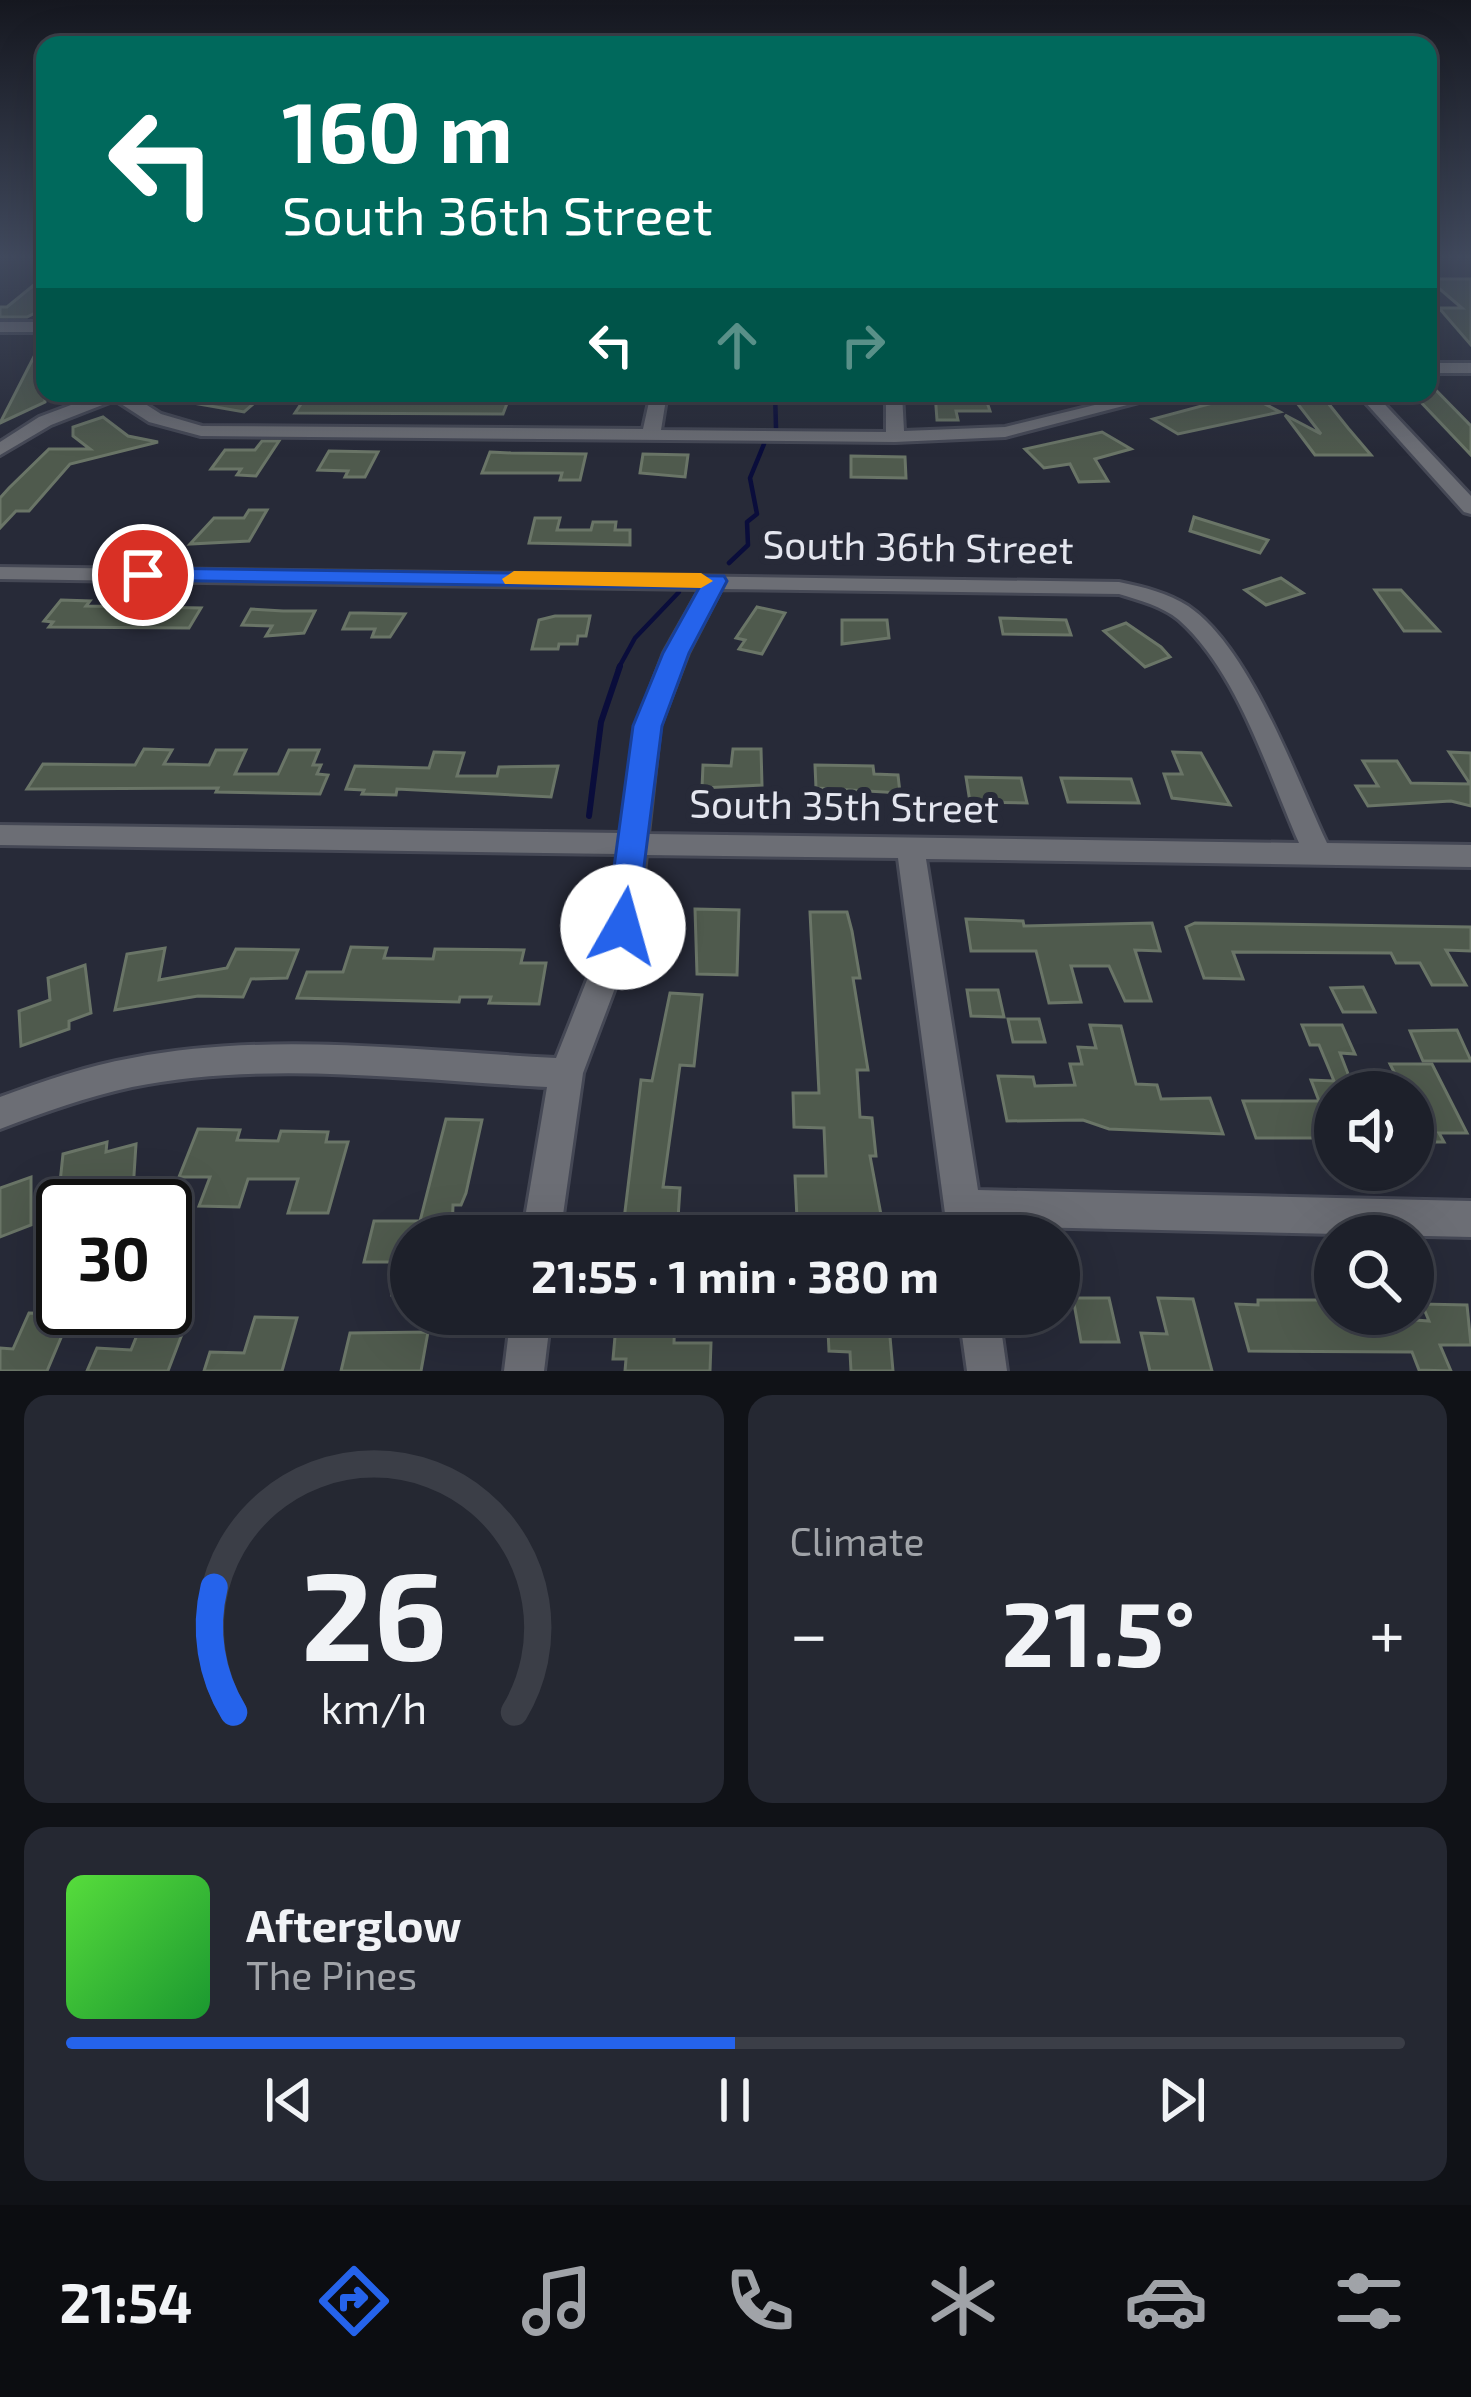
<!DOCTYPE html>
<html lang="en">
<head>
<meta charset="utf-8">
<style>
  :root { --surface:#1d202a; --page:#252832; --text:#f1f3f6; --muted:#a0a3a8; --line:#3b3e47; --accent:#2563eb }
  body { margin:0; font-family:"Exo 2",sans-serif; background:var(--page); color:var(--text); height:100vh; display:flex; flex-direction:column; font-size:45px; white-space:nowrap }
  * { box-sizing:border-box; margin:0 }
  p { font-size:39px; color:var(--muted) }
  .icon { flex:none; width:66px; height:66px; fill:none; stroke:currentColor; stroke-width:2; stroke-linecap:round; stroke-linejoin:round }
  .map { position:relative; height:1371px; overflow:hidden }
  .side { display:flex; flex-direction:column; gap:24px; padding:24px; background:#101217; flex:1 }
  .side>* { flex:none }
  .guide { position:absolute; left:36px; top:36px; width:1401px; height:366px; border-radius:24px; box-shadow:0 12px 48px #0002,0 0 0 3px var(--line); background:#00695c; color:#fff; overflow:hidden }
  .buttons { position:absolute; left:1314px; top:1071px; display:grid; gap:24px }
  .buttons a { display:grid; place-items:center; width:120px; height:120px; border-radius:50%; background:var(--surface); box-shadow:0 12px 48px #0002,0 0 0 3px var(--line); font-size:60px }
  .speed { position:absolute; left:36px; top:1179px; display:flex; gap:24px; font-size:60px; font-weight:700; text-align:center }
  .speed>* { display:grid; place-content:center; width:156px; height:156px; border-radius:50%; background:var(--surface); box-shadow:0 12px 48px #0002,0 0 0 3px var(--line); line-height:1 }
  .speed .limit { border:6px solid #111; border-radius:18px; background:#fff; color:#111 }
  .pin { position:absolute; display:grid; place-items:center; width:102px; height:102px; color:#fff; margin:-51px; border:6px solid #fff; border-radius:50%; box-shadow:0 3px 12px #0007 }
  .me { position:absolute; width:132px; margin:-66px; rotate:7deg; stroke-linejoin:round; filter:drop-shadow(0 0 9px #0008) }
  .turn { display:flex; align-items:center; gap:42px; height:252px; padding:0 48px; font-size:54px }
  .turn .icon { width:156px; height:156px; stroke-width:2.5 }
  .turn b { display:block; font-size:84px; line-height:102px }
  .lanes { display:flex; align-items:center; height:114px; padding:0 48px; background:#0003; justify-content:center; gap:60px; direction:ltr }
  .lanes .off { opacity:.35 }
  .big { font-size:90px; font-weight:700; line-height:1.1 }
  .side .widget { flex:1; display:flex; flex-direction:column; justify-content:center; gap:18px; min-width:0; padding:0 42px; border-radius:24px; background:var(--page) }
  .side .dial { align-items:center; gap:0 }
  .dial svg { height:312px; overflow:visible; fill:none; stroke:var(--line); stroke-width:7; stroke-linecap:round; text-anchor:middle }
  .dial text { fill:var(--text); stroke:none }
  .song { display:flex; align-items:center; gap:36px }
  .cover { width:144px; height:144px; border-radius:18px; background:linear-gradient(135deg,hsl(110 70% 55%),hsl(130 70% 35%)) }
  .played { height:12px; border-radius:6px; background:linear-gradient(90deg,var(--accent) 50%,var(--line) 50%) }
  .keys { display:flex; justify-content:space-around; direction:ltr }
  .heat { display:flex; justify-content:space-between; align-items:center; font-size:66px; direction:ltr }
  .side .tiles { flex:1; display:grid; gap:24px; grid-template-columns:1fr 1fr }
  .widget:last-child { grid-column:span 2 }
  .trip { position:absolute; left:390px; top:1215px; width:690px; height:120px; border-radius:60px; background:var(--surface); box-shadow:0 12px 48px #0002,0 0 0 3px var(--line); font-weight:700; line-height:120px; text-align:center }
  .dock { display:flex; height:192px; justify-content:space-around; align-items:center; background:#0c0d11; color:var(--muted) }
  .dock .icon { width:84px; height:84px }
  .dock .selected { color:var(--accent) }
  .dock b { font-size:54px; color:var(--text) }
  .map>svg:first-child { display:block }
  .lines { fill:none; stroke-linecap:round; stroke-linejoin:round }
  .stream-far1 { stroke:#0a0d3b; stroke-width:4.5 }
  .stream { stroke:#0a0d3b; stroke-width:6 }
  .building { fill:#4f5a4d; stroke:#6a7567; stroke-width:3 }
  .minor-casing { stroke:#454855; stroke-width:6 }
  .minor { fill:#6c6e75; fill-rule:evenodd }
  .route { fill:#2563eb; stroke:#184099; stroke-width:3 }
  .slow { fill:#f59e0b }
  .labels { text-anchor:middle; stroke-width:12; stroke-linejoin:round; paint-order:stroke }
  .street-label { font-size:39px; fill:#e4e6ef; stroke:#272a38 }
</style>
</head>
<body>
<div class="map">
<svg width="1471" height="1371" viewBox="0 0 1471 1371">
  <rect width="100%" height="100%" fill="#272a38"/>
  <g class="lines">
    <g class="stream-far1">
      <path d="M775,393L776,428"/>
      <path d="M729,563L748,545L747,522L757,514L750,478L764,444"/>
      <path d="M618,669L635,638L679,592"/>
    </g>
    <path class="stream" d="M589,816L601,722L620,666"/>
  </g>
  <g class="building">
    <path d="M45,276V308L27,317H0V307H7Z"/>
    <path d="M1428,279H1471V345L1439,308H1462Z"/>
    <path d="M45,337V402L0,423L44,337Z"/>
    <path d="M1428,382L1471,426V455L1416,397H1428Z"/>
    <path d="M177,393H266L244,412L176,400Z"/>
    <path d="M511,393L503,414L295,413L307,395Z"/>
    <path d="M935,393H984L990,411H956L958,420H937Z"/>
    <path d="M1320,393L1348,428L1371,455H1315L1285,415L1321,434L1290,394Z"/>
    <path d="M1246,394L1280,412L1178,434L1153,419Z"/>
    <path d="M103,417L128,436L158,442L70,464L29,511H16L0,528V498L9,488L49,449H90L73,436V427Z"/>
    <path d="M1102,432L1131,449L1095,459L1108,481L1079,482L1070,464L1044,468L1025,449Z"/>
    <path d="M262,441H279L256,476L237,475L241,469H211L225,450H255Z"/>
    <path d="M329,451L378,452L365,477H345L348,471L318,470Z"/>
    <path d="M490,452L511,453L586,454L580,480H560L562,473H482Z"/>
    <path d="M643,454L688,455L685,477L640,473Z"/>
    <path d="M851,456L905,457L906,478L851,477Z"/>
    <path d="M249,510H267L249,541L190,544L214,518H244Z"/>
    <path d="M1194,517L1268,540L1260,553L1190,531Z"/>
    <path d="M535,518H560L557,530H591L593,522H616L615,530H630V545L529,543Z"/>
    <path d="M1281,578L1303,593L1266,605L1245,590Z"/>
    <path d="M1375,590H1401L1439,631H1404Z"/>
    <path d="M61,600L90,601L86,606L201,608L189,628L49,627L53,622L44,621Z"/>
    <path d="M757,607L785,613L762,654L739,649L745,640L736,638Z"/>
    <path d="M251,609L283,611H315L304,633L266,636L272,626L242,625Z"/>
    <path d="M350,613H363L405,614L390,637H372L375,629H343Z"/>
    <path d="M555,616H590L586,636H578L577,644H559L558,649H532L539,620Z"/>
    <path d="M1000,618L1066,620L1071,635L1003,634Z"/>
    <path d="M842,620H887L889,638L842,644Z"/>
    <path d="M1126,623L1161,647L1170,657L1145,667L1104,631Z"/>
    <path d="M144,749L172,750L164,764L209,765L216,750H246L235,774H278L289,750H319L313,765H321L317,774L328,775L320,794L216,792L218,788L27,789L43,764L135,765Z"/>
    <path d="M733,749H761L762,785L702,788L703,765L731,766Z"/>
    <path d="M434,752L464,753L457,776H497L499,767L558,766L551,797L397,789L396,795L362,794L364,790L346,789L355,766L429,768Z"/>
    <path d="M1173,752L1201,753L1230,805L1172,798L1164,774H1182Z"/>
    <path d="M1449,752L1471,753V806L1451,801L1368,806L1356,786H1378L1363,761H1397L1411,783L1470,784Z"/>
    <path d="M815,765L873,766L874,774L898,775L900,793L816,788Z"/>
    <path d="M966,777L1021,778L1027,803L970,802Z"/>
    <path d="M1061,778L1131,779L1139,803L1068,802Z"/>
    <path d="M695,909L739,910L737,975L697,974Z"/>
    <path d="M810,912H847L852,931L860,978H853L868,1070H857L860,1117L872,1118L876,1156H870L885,1236H846L844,1218L797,1219L795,1176H826L824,1128L794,1127L793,1093H819Z"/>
    <path d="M966,919L1023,921L1024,926L1152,923L1160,951L1135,950L1151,1001H1125L1109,966H1071L1081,1002L1049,1003L1036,951H971Z"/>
    <path d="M1195,923L1471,927V951L1446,950L1466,985H1432L1420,963H1396L1391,953L1233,952L1243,979L1204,978L1186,927Z"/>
    <path d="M351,947L387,948L384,958L433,959L435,949L524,950L521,963H546L539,1004L489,1003L491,997H460L459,1002L297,998L307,972H343Z"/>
    <path d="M165,948L159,980L227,968L236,949L298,950L287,978L251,979L243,997L198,996L115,1010L127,954Z"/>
    <path d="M85,965L91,1013L69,1021V1029L21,1046L19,1011L50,1000L48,978Z"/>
    <path d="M1363,987L1375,1012H1343L1331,988Z"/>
    <path d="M967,990H998L1004,1017L971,1016Z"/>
    <path d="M670,993L702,995L694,1066L680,1065L663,1187L680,1188L678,1219L712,1220V1236H622L641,1080L652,1081Z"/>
    <path d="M1008,1019H1039L1045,1042H1013Z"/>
    <path d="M1090,1025L1121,1026L1136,1084L1157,1085L1161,1099L1210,1098L1223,1134L1109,1129L1083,1120L1007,1121L998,1076L1033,1077L1035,1086L1075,1085L1070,1064H1082L1078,1047L1096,1048Z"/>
    <path d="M1302,1025H1342L1355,1054L1340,1053L1355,1092H1339L1335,1083V1168L1322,1138H1256L1243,1101H1319L1311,1080L1334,1081L1319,1045H1310Z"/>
    <path d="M1457,1030L1471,1061H1423L1410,1031Z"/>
    <path d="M1390,1064H1432L1467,1133H1439L1444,1142H1413V1092H1404Z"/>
    <path d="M446,1119L482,1120L466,1193L461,1205H453L452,1236H411V1295H392L399,1262H364L374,1221H420Z"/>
    <path d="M198,1129L240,1130L237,1140L278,1141L281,1131L328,1132L326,1142H348L328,1213H288L298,1179H248L239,1207L199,1206L210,1177H179Z"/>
    <path d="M107,1142L106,1152L136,1144L132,1206H91L92,1193L58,1202L63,1154Z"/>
    <path d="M31,1177V1225L0,1237V1188Z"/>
    <path d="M1073,1298H1109L1119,1342H1081Z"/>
    <path d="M1158,1298L1193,1299L1212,1371H1150L1141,1333L1167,1334Z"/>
    <path d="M1258,1300H1335V1314L1429,1321L1422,1304L1467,1305L1471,1345H1440L1451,1371L1419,1370L1412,1352L1249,1351L1236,1304L1258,1305Z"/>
    <path d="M147,1310L190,1313L168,1371H87L97,1348L131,1350Z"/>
    <path d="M29,1313L71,1314L47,1371H0V1348L13,1349Z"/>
    <path d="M617,1314H675L674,1343H711L710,1371H625L626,1359H613Z"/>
    <path d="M809,1314H888L893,1371H851L850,1352L829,1351L828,1331H810Z"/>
    <path d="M255,1317L297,1318L282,1371H204L210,1352L244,1353Z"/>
    <path d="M428,1332L421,1371H341L350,1333Z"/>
  </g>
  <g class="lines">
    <g class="minor-casing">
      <g id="minor">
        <rect x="0" y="322" width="45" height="10"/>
        <rect x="1428" y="363" width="43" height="10"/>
        <path d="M103,393H128L161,414L202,426L643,429L651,393H667L661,430L886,432V393H902L904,431L1005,427L1144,393H1173L1005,437L895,442L201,436L149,422L115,400L51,425L0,455V442L39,417Z"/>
        <path d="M1357,393H1374L1471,496V514L1464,512Z"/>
        <path d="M0,567L1119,582C1143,587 1168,593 1188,606C1250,648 1295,776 1327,843L1471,845V867L926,859L978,1190L1471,1201V1237L984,1226L986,1236H948L898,858L646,855L638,927L583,1073L560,1236H522L547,1087C411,1080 267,1060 132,1087C86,1097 44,1112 0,1129V1097C44,1081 86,1066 132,1058C270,1031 416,1051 556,1058L608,927L618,854L0,845V825L621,833L636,726L664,653L700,589L0,579ZM721,589L1119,594C1139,600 1162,606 1179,620C1238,672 1268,773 1299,843L648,834L660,726L688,653Z"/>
        <path d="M511,1314H551L544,1371H504Z"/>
        <path d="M959,1314H999L1007,1371H967Z"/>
      </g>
    </g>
    <use href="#minor" class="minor"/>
  </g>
  <linearGradient id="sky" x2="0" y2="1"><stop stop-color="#15171f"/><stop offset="0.57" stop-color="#414a5e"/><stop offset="1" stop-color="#414a5e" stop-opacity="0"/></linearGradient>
  <rect width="1471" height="451" fill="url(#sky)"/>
  <path class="route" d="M143,568L724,576L727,581L689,653L662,726L635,937H611L606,927L633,726L663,653L699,588L135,580V570Z"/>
  <path class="slow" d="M514,571L701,573L713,581L701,588L505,584L502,579Z"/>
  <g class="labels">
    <g class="street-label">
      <text transform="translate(918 547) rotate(1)" y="14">South 36th Street</text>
      <text transform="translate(844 806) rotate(1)" y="14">South 35th Street</text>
    </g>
  </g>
</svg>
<div class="buttons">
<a><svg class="icon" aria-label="sound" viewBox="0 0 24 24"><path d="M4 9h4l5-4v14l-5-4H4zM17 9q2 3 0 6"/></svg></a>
<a><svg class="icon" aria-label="search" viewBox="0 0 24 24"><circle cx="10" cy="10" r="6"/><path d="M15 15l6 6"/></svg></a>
</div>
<div class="speed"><div class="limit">30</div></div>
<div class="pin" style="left:143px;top:575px;background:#d93025"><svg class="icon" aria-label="arrive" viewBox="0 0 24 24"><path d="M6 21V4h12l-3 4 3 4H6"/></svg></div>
<svg class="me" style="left:623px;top:927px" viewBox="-20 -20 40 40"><circle r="19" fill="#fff"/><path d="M0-13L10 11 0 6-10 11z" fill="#2563eb"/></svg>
<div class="trip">21:55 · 1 min · 380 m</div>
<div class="guide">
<div class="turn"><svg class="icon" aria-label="left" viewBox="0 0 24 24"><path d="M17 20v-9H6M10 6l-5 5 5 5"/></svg><div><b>160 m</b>South 36th Street</div></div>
<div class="lanes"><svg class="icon" aria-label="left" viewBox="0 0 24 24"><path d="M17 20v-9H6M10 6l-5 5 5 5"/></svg><svg class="icon off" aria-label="ahead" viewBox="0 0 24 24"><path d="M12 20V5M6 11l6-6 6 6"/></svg><svg class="icon off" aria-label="right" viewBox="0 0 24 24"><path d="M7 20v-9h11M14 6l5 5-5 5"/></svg></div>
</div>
</div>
<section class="side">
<div class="tiles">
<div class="widget dial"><svg viewBox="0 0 100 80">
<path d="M14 69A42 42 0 1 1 86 69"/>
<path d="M14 69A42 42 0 0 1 9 37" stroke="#2563eb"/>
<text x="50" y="56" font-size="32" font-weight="700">26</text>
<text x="50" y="72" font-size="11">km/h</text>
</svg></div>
<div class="widget"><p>Climate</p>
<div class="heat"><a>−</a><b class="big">21.5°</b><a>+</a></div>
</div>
<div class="widget">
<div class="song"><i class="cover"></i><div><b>Afterglow</b><p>The Pines</p></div></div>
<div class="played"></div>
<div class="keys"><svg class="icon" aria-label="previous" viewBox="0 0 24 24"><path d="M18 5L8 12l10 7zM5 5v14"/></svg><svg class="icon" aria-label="pause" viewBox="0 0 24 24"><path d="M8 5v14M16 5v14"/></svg><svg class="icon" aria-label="next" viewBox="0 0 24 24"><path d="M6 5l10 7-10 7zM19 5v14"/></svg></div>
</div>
</div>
</section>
<nav class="dock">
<b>21:54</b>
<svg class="icon selected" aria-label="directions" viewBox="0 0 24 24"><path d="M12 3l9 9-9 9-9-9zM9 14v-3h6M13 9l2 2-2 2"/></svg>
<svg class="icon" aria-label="music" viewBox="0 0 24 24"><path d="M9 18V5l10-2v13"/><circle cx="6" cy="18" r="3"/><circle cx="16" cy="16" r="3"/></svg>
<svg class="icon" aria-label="phone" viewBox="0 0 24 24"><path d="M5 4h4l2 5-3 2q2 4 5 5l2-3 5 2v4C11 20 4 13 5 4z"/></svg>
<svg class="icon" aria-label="climate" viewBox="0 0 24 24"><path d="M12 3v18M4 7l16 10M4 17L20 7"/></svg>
<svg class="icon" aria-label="car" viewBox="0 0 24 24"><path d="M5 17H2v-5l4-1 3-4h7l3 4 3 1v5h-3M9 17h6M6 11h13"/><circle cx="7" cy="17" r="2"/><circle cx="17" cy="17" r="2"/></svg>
<svg class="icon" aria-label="filters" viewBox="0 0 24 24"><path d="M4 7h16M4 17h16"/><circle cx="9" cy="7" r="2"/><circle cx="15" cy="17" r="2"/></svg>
</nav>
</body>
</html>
